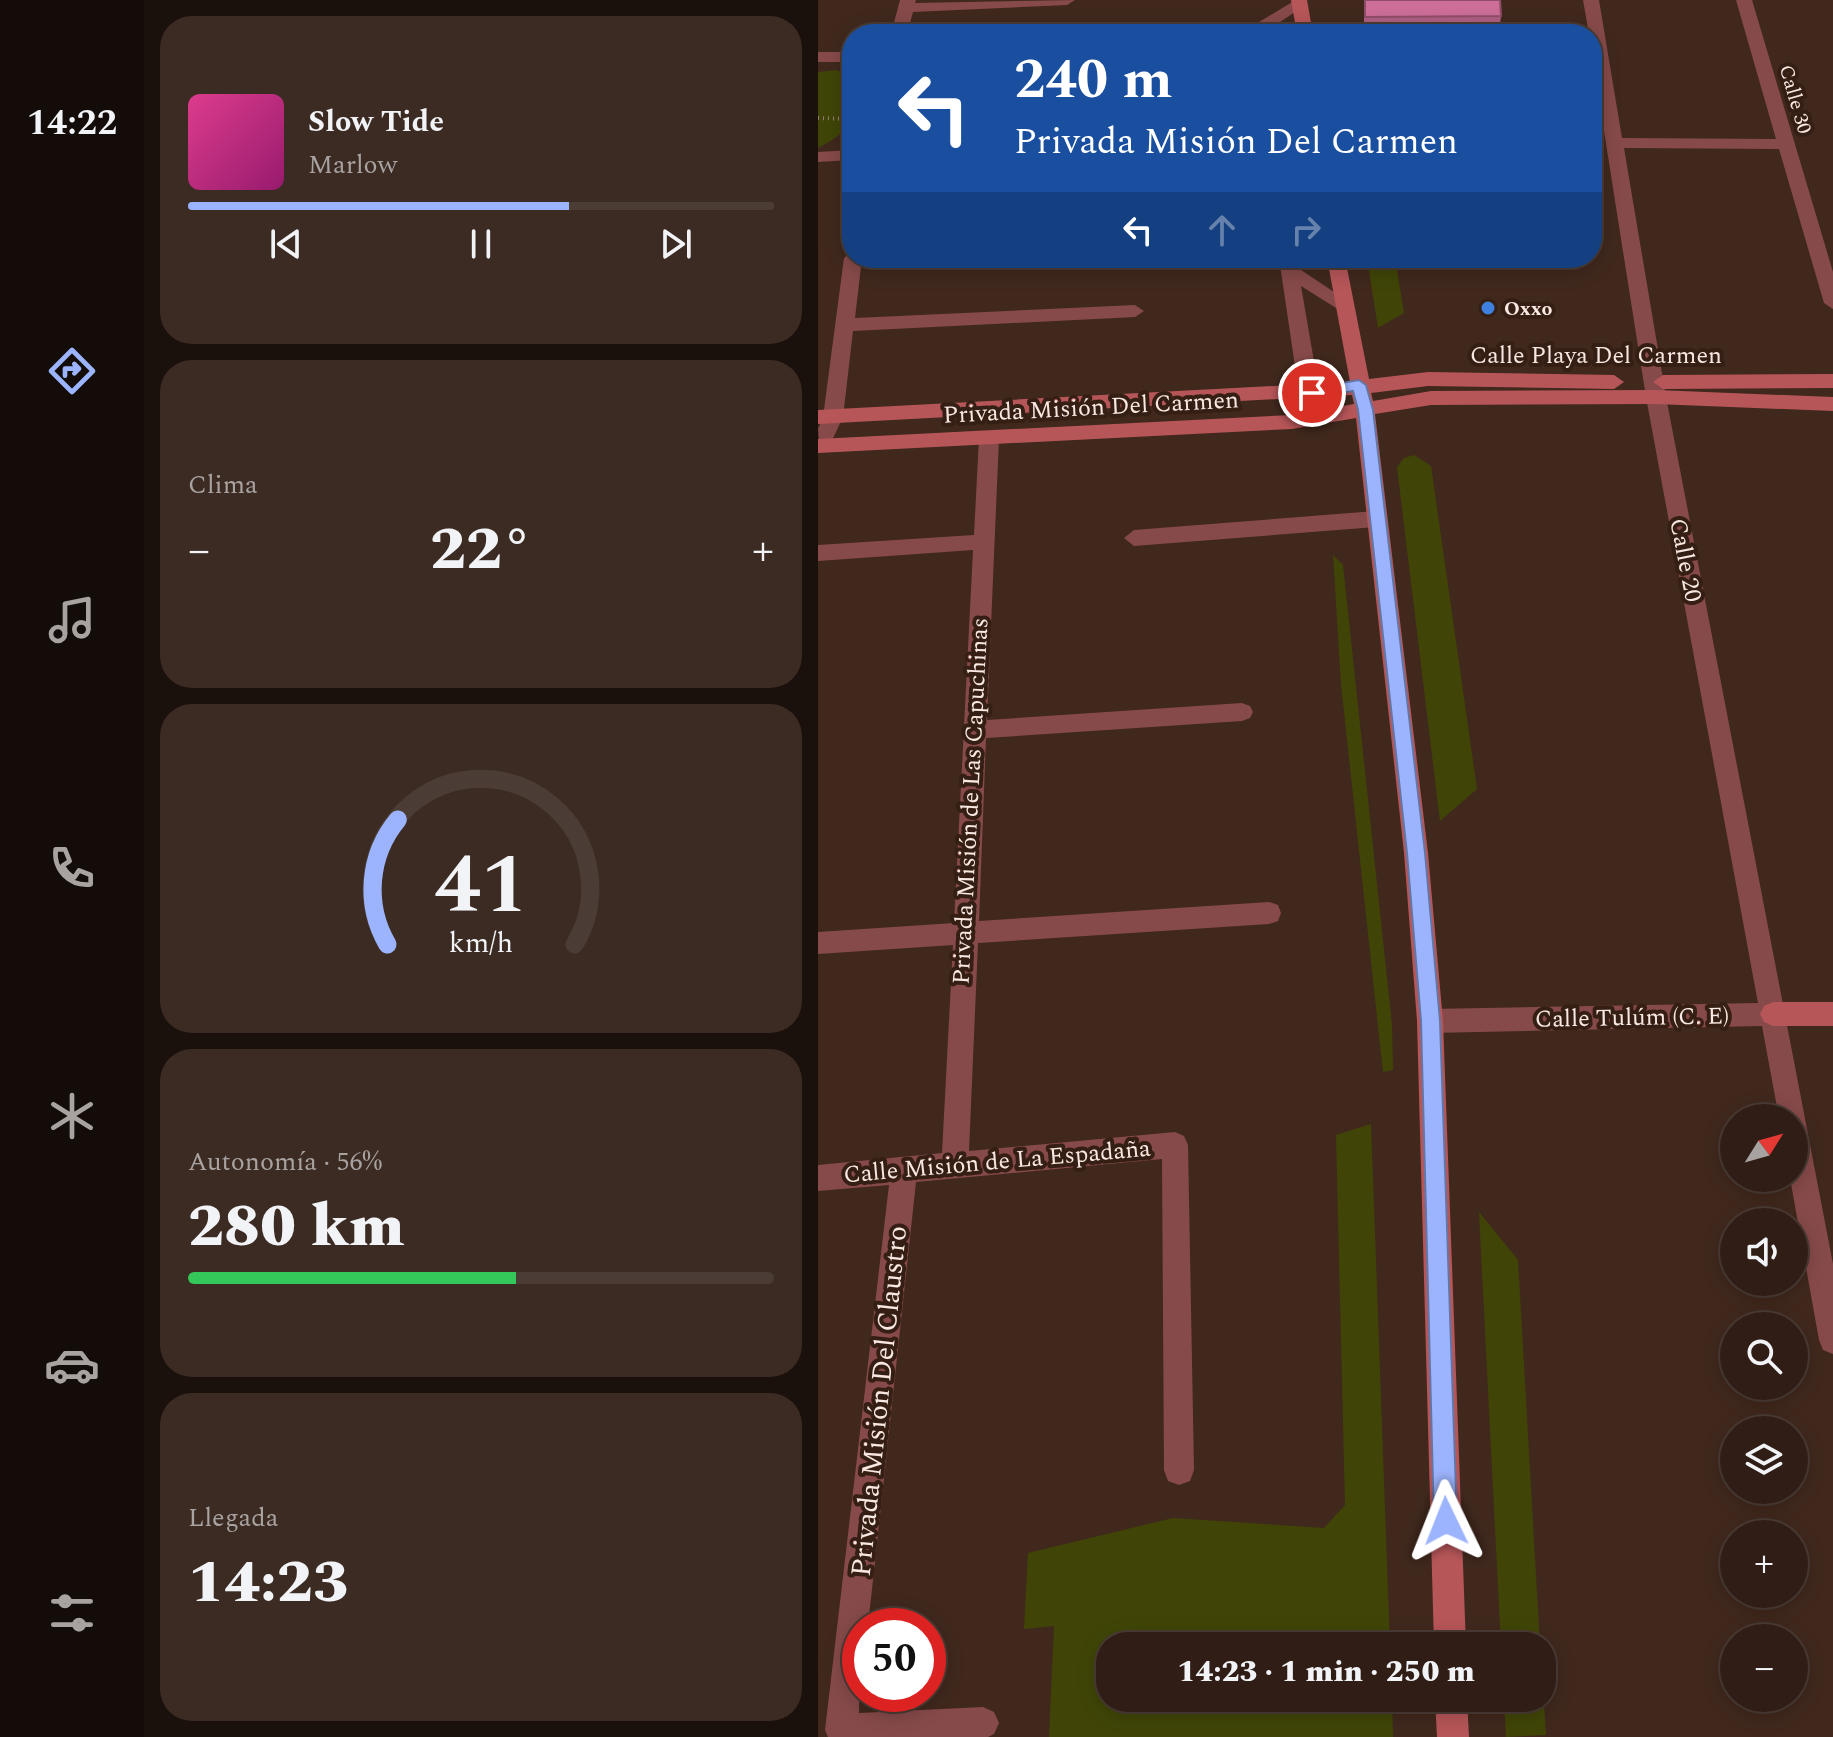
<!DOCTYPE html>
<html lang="es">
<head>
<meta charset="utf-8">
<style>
  :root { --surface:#301e16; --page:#3c2b23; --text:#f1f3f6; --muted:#a8a2a1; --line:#4b3c35; --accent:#9cb4fd }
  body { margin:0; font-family:Spectral,serif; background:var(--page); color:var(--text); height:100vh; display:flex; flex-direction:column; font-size:30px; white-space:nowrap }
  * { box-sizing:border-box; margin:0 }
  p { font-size:26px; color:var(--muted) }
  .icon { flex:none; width:44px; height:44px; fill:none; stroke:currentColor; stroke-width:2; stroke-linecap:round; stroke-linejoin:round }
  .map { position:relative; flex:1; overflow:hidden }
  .sheet { display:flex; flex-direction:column; gap:16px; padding:16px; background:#1a100c; width:674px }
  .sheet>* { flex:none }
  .banner { position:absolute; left:24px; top:24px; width:760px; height:244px; border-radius:32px; box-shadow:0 4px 20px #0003,0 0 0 2px var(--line); background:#1a4fa0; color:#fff; overflow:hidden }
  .needle { width:52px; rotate:53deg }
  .tools { position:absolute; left:902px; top:1104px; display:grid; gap:16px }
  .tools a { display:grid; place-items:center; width:88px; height:88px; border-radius:50%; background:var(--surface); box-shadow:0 4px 20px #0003,0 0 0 2px var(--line); font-size:40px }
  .speed { position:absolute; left:24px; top:1608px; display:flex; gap:16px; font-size:40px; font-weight:700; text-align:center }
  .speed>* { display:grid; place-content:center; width:104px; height:104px; border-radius:50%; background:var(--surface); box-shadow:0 4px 20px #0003,0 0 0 2px var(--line); line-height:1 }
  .speed .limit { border:12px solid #d22; background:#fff; color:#111 }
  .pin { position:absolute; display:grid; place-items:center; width:68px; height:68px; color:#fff; margin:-34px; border:4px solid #fff; border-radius:50%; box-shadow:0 2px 8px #0007 }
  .me { position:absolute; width:88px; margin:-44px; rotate:358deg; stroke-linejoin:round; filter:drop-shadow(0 0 6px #0008) }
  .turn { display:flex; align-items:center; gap:28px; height:168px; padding:0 40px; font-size:36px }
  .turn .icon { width:104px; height:104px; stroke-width:2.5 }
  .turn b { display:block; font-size:56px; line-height:68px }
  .lanes { display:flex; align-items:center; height:76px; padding:0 40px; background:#0003; justify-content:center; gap:40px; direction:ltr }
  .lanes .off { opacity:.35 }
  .big { font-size:60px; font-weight:800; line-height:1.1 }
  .sheet .card { flex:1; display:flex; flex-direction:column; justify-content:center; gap:12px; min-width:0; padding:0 28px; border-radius:32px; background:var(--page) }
  .sheet .dial { align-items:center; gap:0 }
  .dial svg { height:208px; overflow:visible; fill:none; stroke:var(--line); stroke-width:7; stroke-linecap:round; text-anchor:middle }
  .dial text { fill:var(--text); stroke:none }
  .song { display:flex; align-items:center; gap:24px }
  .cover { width:96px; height:96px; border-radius:12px; background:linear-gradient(135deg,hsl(330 70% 55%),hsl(320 70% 35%)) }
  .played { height:8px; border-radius:4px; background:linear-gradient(90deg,var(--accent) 65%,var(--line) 65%) }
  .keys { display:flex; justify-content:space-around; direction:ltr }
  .heat { display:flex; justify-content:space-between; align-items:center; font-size:44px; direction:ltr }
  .charge { height:12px; border-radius:6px; background:linear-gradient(90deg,#34c759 56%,var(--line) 0) }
  .trip { position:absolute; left:278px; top:1632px; width:460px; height:80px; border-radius:32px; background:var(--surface); box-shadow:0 4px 20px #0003,0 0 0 2px var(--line); font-weight:800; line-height:80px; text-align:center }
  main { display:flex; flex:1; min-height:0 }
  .tab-bar { display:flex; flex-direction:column; width:144px; justify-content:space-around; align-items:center; background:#130c09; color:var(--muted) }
  .tab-bar .icon { width:56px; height:56px }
  .tab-bar .active { color:var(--accent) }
  .tab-bar b { font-size:36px; color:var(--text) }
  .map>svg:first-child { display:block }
  .green { fill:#404507 }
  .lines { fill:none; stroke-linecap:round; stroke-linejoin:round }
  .path { stroke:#937e75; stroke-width:4; stroke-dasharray:1 4; stroke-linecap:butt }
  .street { fill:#874a4a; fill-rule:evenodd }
  .secondary { fill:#b75659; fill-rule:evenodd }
  .wall { fill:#af5f82 }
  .building { fill:#cc6e97; stroke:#8f4d6a; stroke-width:2 }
  .route { fill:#9cb4fd; stroke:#6575a4; stroke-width:2 }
  .shop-dot { fill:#3f7fe0; stroke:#351e13; stroke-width:3 }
  .labels { text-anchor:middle; stroke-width:8; stroke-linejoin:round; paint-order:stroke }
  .far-street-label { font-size:20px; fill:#f9e8e1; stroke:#351e13 }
  .far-poi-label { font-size:20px; font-weight:bold; fill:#f9e8e1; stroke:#351e13; text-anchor:start }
  .street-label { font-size:24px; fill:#f9e8e1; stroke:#351e13 }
  .near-street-label { font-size:28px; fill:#f9e8e1; stroke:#351e13 }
</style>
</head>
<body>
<main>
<nav class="tab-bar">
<b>14:22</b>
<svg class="icon active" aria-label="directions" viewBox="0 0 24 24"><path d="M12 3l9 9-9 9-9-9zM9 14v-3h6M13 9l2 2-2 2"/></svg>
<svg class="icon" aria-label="music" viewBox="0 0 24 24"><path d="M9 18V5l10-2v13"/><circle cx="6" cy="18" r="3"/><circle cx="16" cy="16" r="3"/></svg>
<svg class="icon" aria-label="phone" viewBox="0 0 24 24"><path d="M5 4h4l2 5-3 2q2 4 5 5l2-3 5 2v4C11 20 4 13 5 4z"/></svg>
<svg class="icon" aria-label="climate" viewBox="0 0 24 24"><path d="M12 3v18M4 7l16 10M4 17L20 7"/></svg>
<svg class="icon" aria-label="car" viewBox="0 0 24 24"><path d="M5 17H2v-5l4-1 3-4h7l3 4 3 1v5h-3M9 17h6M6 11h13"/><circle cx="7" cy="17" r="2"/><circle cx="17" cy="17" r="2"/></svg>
<svg class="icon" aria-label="filters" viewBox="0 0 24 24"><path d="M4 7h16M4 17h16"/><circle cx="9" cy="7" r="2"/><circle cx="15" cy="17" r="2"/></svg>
</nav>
<section class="sheet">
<div class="card">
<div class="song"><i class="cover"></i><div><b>Slow Tide</b><p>Marlow</p></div></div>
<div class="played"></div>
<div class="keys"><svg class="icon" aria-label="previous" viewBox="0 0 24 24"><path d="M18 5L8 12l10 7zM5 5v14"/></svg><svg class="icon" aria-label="pause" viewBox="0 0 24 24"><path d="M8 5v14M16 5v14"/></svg><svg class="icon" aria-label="next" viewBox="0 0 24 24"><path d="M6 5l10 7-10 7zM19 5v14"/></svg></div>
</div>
<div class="card"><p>Clima</p>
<div class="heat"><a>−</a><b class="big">22°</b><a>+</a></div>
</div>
<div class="card dial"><svg viewBox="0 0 100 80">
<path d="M14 69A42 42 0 1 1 86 69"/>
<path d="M14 69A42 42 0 0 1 18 21" stroke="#9cb4fd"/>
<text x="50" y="56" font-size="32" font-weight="700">41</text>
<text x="50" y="72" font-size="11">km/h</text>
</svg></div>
<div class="card"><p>Autonomía · 56%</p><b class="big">280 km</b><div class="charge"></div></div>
<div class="card"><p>Llegada</p><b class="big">14:23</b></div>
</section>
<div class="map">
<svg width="1015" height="1737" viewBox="0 0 1015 1737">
  <rect width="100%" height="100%" fill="#40281d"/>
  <g class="green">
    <path d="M19,70L34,78C34,117 38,129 0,148V72Z"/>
    <path d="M549,258H577L586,313L560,328Z"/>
    <path d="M596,455L613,466L659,789L622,821L579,467L586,458Z"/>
    <path d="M515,555L525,565L574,1025L575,1070L565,1072L523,684Z"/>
    <path d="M553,1124L572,1646H292V1698H574L575,1737H231L236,1626L206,1629L210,1553L355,1518L506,1528L527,1505L518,1135Z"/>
    <path d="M661,1212L700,1260L722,1646H683Z"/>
    <path d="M724,1672L728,1735L688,1737L686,1698H724Z"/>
  </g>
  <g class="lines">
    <path class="path" d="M0,118L34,119"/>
    <g class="street">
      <path d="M82,0H98L97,3L257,0L249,5L95,12L89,34H73Z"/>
      <path d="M765,0H781L804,138L958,139L918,0H934L1015,272V309L1006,303L961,149L806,148L848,397L1015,1264V1354L1005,1350L1001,1340L972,1178H976V1118H961L944,1026L612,1033L603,1029L599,1021L603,1013L612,1009L940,1003L828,397L774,55V34H771Z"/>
      <path d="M476,1L489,4L450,30V34H434L436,25Z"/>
      <rect x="0" y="52" width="34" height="10"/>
      <path d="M34,150V160L0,162V152Z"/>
      <path d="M34,252V258H44L37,318L317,305L326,311L317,317L35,331L25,417L9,451L2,453L0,429L5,417L26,258Z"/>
      <path d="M461,258H477L480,268L534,304L525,310L518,308L483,286L498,373L484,399L477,401L467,394L478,373Z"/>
      <path d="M171,431L181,438L169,720L424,703L432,706L435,712L432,718L424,721L168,738L161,921L451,902L460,905L463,913L460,921L451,924L160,943L151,1151L357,1132L366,1136L370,1145L376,1470L372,1481L361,1485L350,1481L346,1470L344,1159L98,1182L50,1626H42L41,1713L165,1707L176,1712L181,1723L176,1734L170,1737H10L7,1730L71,1185L0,1191V1165L124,1153L135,945L0,954V932L136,923L155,550L0,561V545L156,535L161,438Z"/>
      <path d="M558,511L568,519L558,527L316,546L306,538L316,530Z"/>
    </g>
    <g class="secondary">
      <path d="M473,0H489L495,34H479Z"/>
      <path d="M509,258H527L551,379L610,372L796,375L806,382L796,389L610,386L553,393L555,401L613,391L838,390L1015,397V411L838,404L613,405L557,414L610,853L625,1021L648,1646H616L599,1021L586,853L538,418L474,429L0,453V439L474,415L536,404L534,395L0,424V410L532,382Z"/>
      <path d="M1015,374V388L845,389L835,382L845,375Z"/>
      <path d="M955,1002H1015V1026H955L946,1022L942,1014L946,1006Z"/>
      <path d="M617,1698H649L651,1737H619Z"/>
    </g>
  </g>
  <path class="wall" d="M546,0L683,16L681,34H546Z"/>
  <path class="building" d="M547,0H682L683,16L547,17Z"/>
  <path class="route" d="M541,380L548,385L555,410L607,853L622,1021L639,1521L636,1529L628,1532L620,1529L616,1521L603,1021L589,853L540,410L535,391L494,398L487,393L494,388Z"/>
  <circle class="shop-dot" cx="670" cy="308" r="8"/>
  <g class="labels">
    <g class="far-street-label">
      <text transform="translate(978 99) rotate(74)" y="7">Calle 30</text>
    </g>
    <g class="far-poi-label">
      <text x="686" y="315">Oxxo</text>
    </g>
    <g class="street-label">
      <text x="778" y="363">Calle Playa Del Carmen</text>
      <text transform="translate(273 407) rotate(-3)" y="8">Privada Misión Del Carmen</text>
      <text transform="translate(868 560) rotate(79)" y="8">Calle 20</text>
      <text transform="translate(152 801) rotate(-87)" y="8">Privada Misión de Las Capuchinas</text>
      <text transform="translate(814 1017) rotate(-1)" y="8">Calle Tulúm (C. E)</text>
      <text transform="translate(179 1161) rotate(-5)" y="8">Calle Misión de La Espadaña</text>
    </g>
    <g class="near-street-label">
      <text transform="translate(60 1401) rotate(-84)" y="10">Privada Misión Del Claustro</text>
    </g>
  </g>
</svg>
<div class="tools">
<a><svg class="needle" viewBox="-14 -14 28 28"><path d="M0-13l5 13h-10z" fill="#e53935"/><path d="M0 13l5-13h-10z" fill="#a8a2a1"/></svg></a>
<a><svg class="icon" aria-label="sound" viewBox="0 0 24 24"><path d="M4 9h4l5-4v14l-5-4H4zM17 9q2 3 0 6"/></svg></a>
<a><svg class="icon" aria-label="search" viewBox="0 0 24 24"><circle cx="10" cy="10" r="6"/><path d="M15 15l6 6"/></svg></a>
<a><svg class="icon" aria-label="layers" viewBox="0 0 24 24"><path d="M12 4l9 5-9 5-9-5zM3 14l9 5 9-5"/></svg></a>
<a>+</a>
<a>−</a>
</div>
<div class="speed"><div class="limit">50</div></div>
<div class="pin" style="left:494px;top:393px;background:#d93025"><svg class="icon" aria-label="arrive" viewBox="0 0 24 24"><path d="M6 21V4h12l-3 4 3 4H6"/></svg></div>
<svg class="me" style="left:628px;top:1521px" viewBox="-20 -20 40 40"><path d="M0-17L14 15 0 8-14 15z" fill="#9cb4fd" stroke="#fff" stroke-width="4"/></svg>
<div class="trip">14:23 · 1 min · 250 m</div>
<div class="banner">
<div class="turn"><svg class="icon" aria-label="left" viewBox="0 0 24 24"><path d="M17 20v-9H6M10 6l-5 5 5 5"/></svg><div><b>240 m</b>Privada Misión Del Carmen</div></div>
<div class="lanes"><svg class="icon" aria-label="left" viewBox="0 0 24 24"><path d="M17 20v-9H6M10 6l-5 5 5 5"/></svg><svg class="icon off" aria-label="ahead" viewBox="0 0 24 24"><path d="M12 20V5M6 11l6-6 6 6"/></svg><svg class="icon off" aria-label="right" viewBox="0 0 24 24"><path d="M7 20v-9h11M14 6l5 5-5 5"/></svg></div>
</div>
</div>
</main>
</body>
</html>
